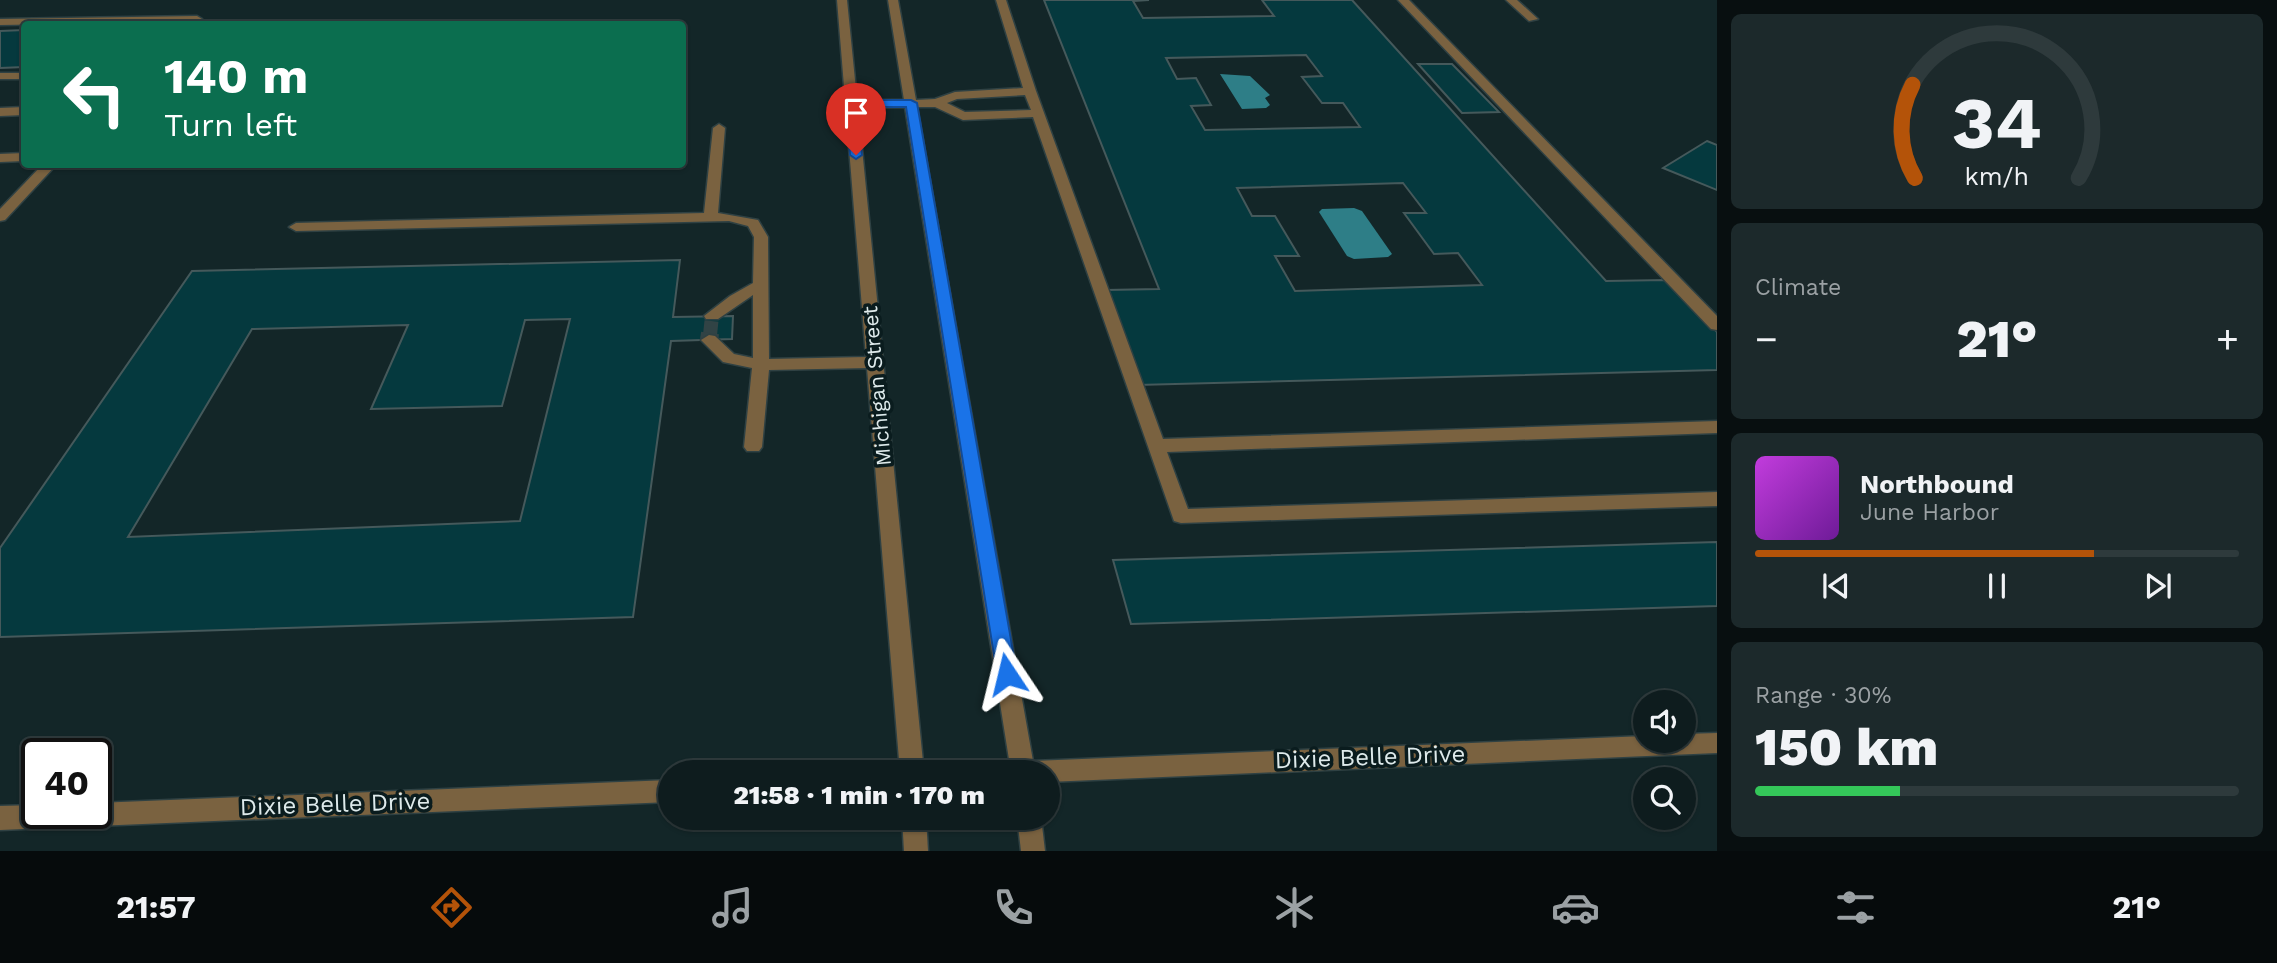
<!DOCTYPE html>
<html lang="en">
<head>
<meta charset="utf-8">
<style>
  :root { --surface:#0e1c1e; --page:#1c292b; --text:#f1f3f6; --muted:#9ba1a4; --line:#2e3a3c; --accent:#b45309 }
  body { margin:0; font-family:"Work Sans",sans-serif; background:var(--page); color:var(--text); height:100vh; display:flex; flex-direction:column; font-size:26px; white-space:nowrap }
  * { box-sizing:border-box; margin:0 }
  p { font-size:23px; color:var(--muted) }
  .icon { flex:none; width:38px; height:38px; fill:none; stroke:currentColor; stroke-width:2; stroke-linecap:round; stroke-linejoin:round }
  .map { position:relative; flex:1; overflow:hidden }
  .details { display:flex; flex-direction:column; gap:14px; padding:14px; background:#080f10; width:560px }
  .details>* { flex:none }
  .hud { position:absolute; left:21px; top:21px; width:665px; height:147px; border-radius:7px; box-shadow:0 2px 5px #0004,0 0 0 2px var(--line); background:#0b6e4f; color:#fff; overflow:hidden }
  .controls { position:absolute; left:1633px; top:690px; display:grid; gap:14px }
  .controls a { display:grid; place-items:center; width:63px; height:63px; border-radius:50%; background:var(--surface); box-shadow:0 2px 5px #0004,0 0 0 2px var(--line); font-size:35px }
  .speed { position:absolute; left:21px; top:738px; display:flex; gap:14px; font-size:35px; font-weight:700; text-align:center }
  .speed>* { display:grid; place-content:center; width:91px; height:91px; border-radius:50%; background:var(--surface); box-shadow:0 2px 5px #0004,0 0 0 2px var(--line); line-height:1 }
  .speed .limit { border:4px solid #111; border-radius:10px; background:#fff; color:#111 }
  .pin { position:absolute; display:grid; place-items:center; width:60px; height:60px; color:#fff; margin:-72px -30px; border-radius:50% 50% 50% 0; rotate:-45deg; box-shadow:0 0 7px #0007 }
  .pin .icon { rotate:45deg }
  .me { position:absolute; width:77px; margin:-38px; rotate:350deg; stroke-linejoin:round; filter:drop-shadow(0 0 5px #0008) }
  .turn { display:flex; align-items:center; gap:24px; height:147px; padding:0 28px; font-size:32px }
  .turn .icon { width:91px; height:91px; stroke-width:2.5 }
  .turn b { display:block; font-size:49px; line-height:60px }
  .big { font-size:52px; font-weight:800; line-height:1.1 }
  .details .tile { flex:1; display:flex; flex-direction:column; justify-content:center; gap:10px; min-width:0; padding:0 24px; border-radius:10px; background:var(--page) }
  .details .dial { align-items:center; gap:0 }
  .dial svg { height:182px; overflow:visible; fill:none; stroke:var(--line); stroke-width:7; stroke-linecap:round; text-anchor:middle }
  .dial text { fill:var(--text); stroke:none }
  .song { display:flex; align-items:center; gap:21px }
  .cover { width:84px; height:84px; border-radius:10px; background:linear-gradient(135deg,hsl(290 70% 55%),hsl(280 70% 35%)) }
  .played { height:7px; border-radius:4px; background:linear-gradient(90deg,var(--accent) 70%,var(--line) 70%) }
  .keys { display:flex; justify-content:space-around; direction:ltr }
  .heat { display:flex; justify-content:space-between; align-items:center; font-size:38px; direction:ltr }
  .charge { height:10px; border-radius:5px; background:linear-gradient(90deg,#34c759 30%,var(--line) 0) }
  .trip { position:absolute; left:658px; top:760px; width:402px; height:70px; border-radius:35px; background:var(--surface); box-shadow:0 2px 5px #0004,0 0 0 2px var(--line); font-weight:800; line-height:70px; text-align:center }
  .menu { display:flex; height:112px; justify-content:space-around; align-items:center; background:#060b0c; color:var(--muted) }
  .menu .icon { width:49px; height:49px }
  .menu .on { color:var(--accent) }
  .menu b { font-size:32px; color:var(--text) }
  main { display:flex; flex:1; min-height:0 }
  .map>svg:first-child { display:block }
  .water { fill:#2e7e87 }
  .building { fill:#05393e; stroke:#45595b; stroke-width:2; fill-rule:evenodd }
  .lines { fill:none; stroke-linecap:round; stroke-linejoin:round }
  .minor-tunnel-far1 { stroke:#314345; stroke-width:14; stroke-dasharray:14 7; stroke-linecap:butt }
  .minor-tunnel { stroke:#314345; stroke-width:18; stroke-dasharray:18 9; stroke-linecap:butt }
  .minor-casing { stroke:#2f4143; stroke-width:3 }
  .minor { fill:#7a6240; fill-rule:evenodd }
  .route { fill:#1a73e8; stroke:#114b97; stroke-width:2 }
  .labels { text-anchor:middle; stroke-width:7; stroke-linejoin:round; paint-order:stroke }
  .street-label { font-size:21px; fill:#deeaeb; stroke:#0a1c1e }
  .near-street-label { font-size:24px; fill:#deeaeb; stroke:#0a1c1e }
</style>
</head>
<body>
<main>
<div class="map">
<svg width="1717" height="851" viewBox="0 0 1717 851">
  <rect width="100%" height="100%" fill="#132628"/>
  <g class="water">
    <path d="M1220,74L1250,76L1270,95L1265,98L1270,105L1266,108L1242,109Z"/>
    <path d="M1354,208L1362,211L1392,254L1388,257L1354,259L1347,256L1319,212L1322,209Z"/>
  </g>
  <g class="building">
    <path d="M1044,0H1149L1133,1L1143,18L1274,16L1262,0H1352L1606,281L1666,280L1717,332V370L1137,385L1106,290L1159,289ZM1306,55L1322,76L1302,77L1322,103H1343L1360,127L1205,130L1191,106L1211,105L1196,78L1177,79L1166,58ZM1403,183L1426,213H1404L1434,254L1458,253L1482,285L1295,291L1275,256H1299L1275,216H1252L1237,188Z"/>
    <path d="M24,30V67L0,68V31Z"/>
    <path d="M1418,64H1452L1499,112L1462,113Z"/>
    <path d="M1707,141L1717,145V190L1663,168Z"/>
    <path d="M680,260L673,317L733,316L732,339L671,341L633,617L0,637V548L192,271ZM570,319L520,521L128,537L252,329L408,325L371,409L502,406L525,320Z"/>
    <path d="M1717,542V606L1131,624L1113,560Z"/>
  </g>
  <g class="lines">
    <path class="minor-tunnel-far1" d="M710,335L712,316"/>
    <path class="minor-tunnel" d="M709,340L710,333"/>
    <g class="minor-casing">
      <g id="minor">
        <path d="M837,0H847L857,100H904L888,0H898L916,100L935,99L955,92L1023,88L996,0H1006L1036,91L1163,439L1717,421V433L1167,452L1188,509L1717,492V506L1181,523L1174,521L1033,117L963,120L935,107H917L1033,761L1645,736V740H1684V734L1717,733V753L1048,782V772H1011L905,107L858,108L924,772H900L867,368L769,370L762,447L759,451H747L744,447L752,368L723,362L701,340L709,335L715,336L734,354L753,358V295L718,319H706L704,316L730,296L753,283L754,237L748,226L729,221L296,231L289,227L296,223L704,213L713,128L719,124L725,128L718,213L758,220L768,237L769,359L866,357ZM1025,95L1031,110L965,112L947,103L957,99Z"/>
        <path d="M1398,0H1409L1717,316V330L1711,329Z"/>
        <path d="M1506,0H1517L1538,19L1529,21Z"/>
        <path d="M197,16L202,19L197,24H186L187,22L0,25V19Z"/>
        <rect x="0" y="73" width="24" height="6"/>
        <path d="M24,107V115L0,116V108Z"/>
        <path d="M24,153V161L0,162V154Z"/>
        <path d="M43,164H57L5,220L0,221V209Z"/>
        <path d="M670,780V802L0,830V806L37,805V814H96V803Z"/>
        <path d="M902,817H926L928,851H904Z"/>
        <path d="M1017,817H1041L1045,851H1021Z"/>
      </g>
    </g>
    <use href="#minor" class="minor"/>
  </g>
  <path class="route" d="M852,100H911L917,103L1017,674L1014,680L1007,682L1000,680L997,674L906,107H858L862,155L856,159L850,155L846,104Z"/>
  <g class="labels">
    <g class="street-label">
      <text transform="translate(877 386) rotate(-95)" y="7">Michigan Street</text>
    </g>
    <g class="near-street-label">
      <text transform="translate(1370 757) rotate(-2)" y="8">Dixie Belle Drive</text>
      <text transform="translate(335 804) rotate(-2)" y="8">Dixie Belle Drive</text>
    </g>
  </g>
</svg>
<div class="controls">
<a><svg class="icon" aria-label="sound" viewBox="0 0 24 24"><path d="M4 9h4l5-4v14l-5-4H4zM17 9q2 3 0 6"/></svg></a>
<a><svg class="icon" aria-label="search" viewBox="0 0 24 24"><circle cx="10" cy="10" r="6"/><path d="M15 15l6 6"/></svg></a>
</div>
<div class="speed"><div class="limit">40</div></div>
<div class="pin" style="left:856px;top:155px;background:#d93025"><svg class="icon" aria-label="arrive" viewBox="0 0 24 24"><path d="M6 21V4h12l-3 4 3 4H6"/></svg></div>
<svg class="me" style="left:1007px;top:674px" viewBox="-20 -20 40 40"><path d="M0-17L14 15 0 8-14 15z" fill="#1a73e8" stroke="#fff" stroke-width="4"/></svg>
<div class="trip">21:58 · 1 min · 170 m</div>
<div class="hud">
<div class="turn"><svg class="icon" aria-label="left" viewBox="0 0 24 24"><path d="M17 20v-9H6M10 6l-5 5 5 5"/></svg><div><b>140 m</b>Turn left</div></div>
</div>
</div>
<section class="details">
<div class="tile dial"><svg viewBox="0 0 100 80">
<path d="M14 69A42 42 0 1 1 86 69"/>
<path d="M14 69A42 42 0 0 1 13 28" stroke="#b45309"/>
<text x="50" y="56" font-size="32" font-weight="700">34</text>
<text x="50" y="72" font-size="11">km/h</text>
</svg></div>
<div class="tile"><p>Climate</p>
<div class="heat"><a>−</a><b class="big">21°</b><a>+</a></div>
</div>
<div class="tile">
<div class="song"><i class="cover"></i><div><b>Northbound</b><p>June Harbor</p></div></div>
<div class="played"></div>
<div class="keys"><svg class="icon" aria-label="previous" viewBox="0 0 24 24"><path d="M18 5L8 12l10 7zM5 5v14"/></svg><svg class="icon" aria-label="pause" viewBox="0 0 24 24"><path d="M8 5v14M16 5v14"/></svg><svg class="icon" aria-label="next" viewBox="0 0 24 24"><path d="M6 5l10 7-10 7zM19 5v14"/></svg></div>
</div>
<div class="tile"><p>Range · 30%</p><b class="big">150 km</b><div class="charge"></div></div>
</section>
</main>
<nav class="menu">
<b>21:57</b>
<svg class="icon on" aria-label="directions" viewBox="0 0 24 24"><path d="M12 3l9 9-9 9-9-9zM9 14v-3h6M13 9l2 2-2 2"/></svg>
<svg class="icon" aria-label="music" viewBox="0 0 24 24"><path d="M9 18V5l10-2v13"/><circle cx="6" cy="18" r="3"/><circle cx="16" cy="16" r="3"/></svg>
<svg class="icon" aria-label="phone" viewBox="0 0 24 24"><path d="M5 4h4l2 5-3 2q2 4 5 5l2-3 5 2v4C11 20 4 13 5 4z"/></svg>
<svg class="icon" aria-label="climate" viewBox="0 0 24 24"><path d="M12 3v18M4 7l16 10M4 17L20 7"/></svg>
<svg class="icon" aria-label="car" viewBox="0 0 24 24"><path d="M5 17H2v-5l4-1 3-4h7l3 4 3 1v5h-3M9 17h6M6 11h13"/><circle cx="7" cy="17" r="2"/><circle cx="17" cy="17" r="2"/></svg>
<svg class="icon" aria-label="filters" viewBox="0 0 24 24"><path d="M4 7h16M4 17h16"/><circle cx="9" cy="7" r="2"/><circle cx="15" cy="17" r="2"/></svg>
<b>21°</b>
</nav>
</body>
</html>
